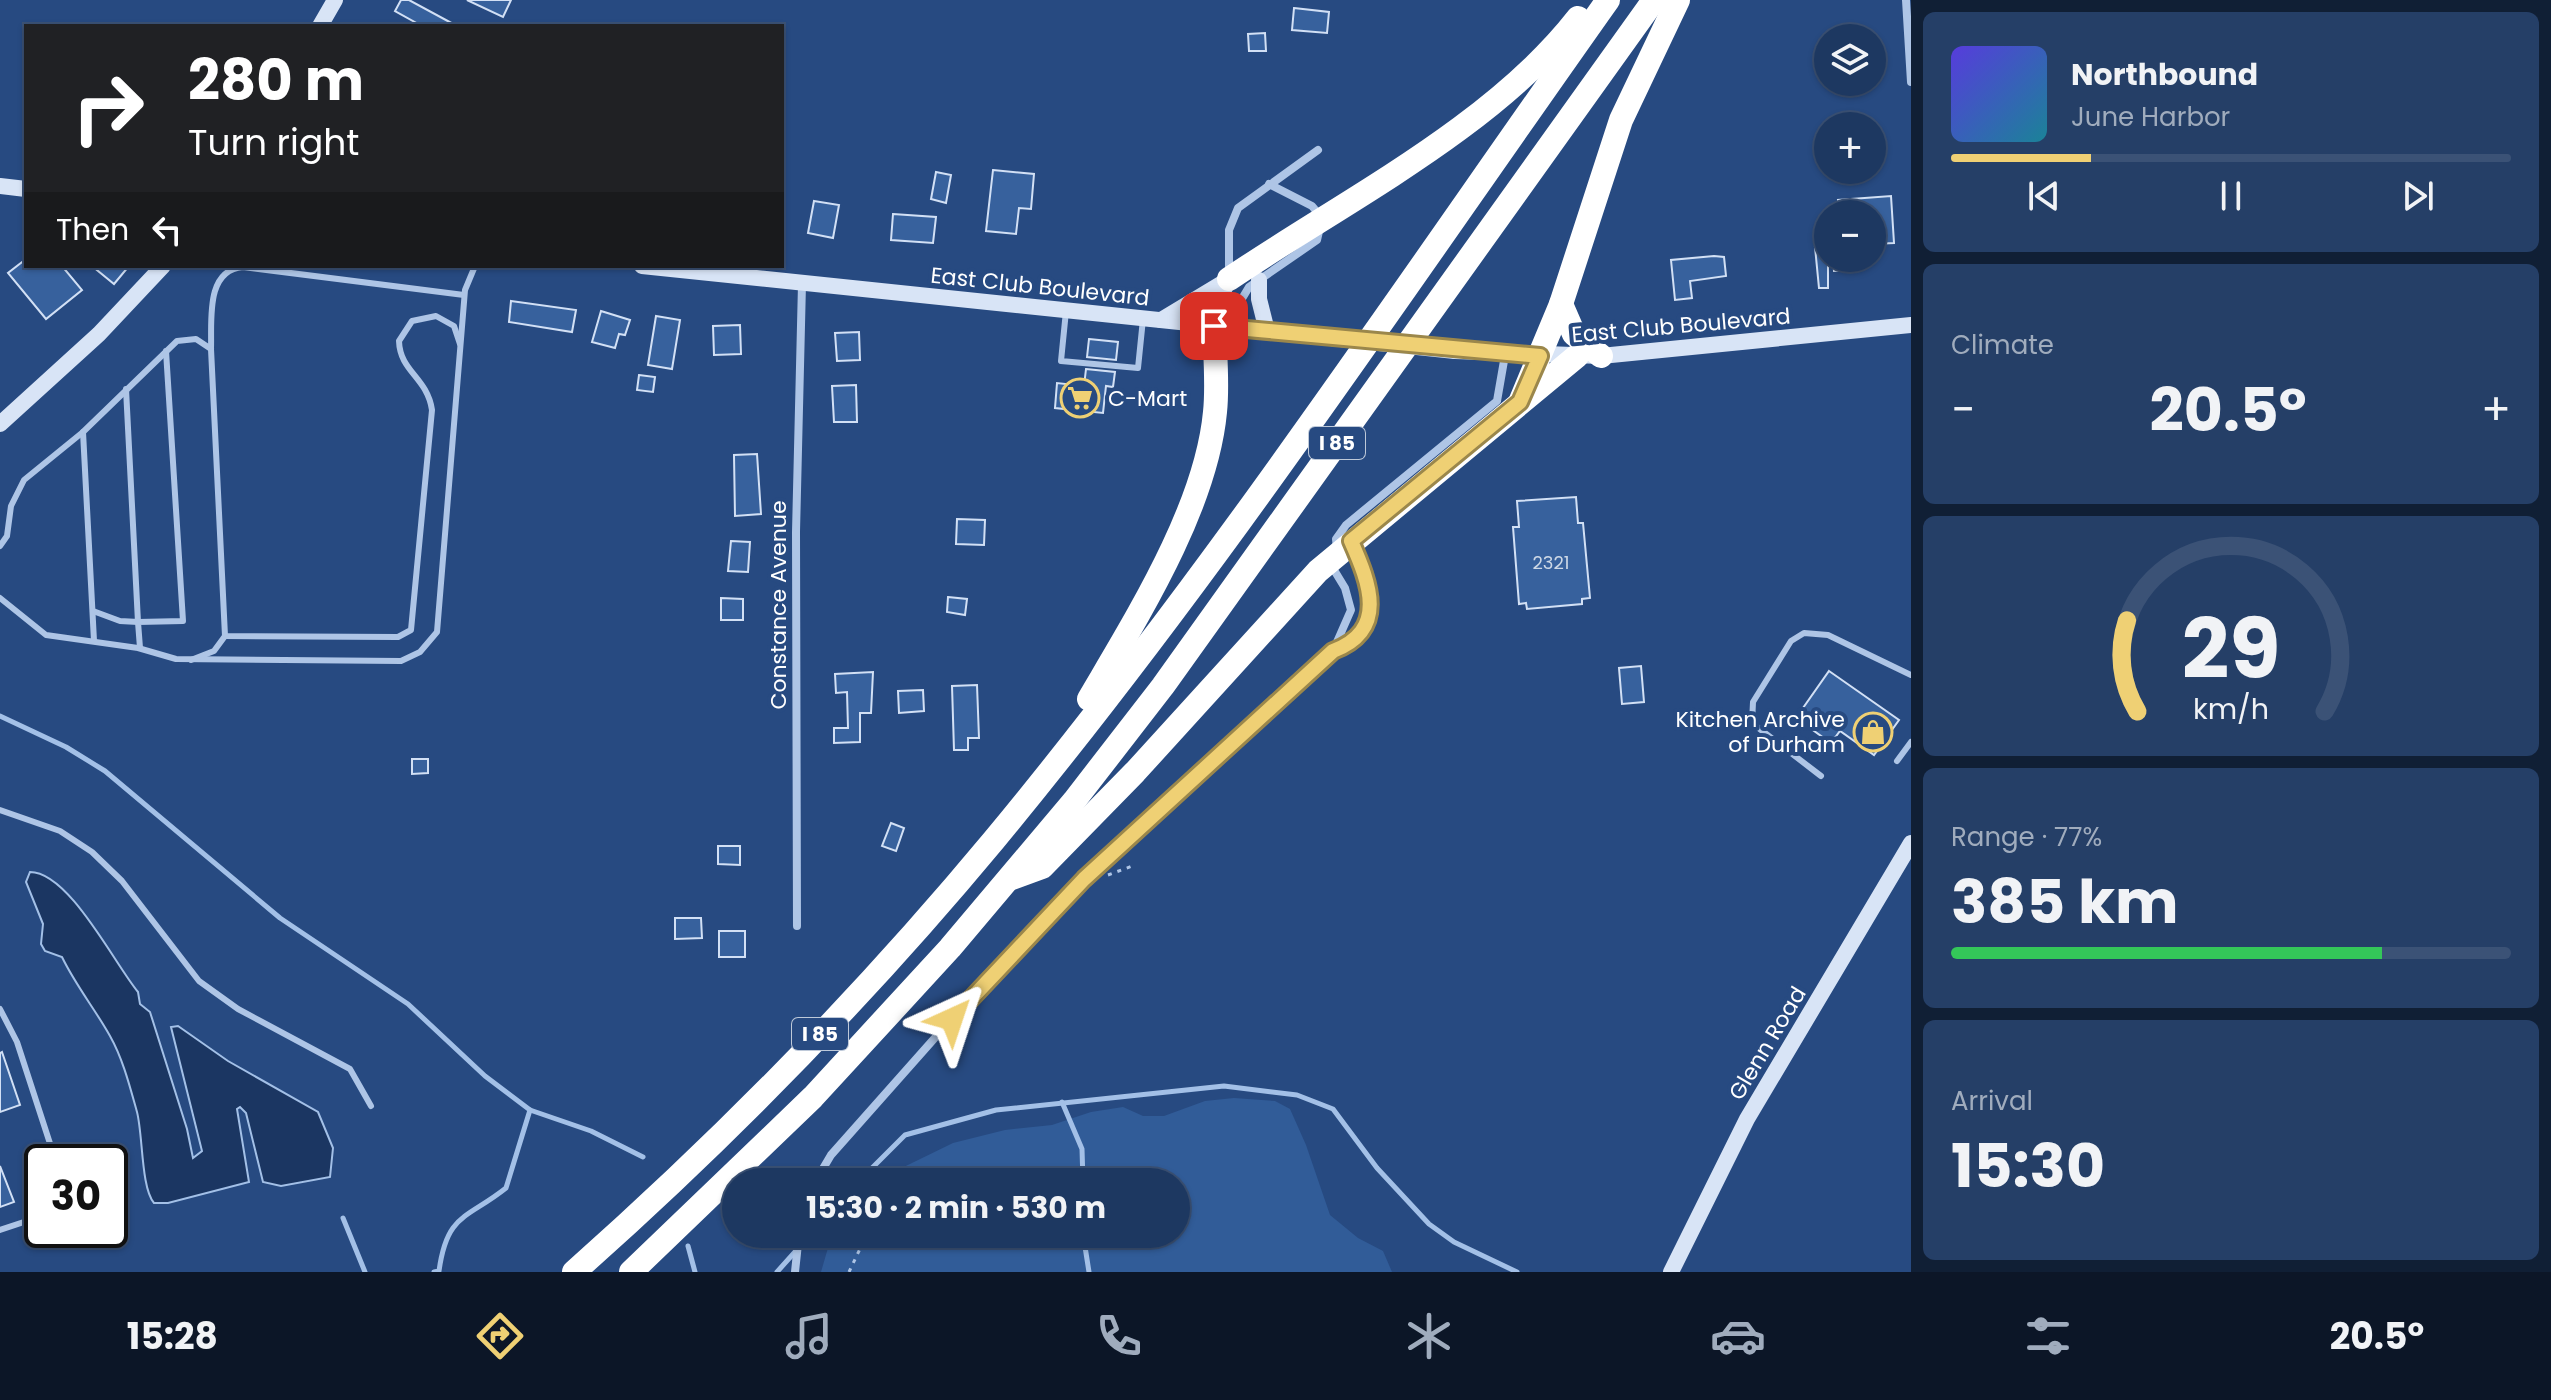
<!DOCTYPE html>
<html lang="en">
<head>
<meta charset="utf-8">
<style>
  :root { --surface:#1d3861; --page:#253f67; --text:#f1f3f6; --muted:#a0acbd; --line:#3b5276; --accent:#efd074 }
  body { margin:0; font-family:Poppins,sans-serif; background:var(--page); color:var(--text); height:100vh; display:flex; flex-direction:column; font-size:30px; white-space:nowrap }
  * { box-sizing:border-box; margin:0 }
  p { font-size:26px; color:var(--muted) }
  .icon { flex:none; width:44px; height:44px; fill:none; stroke:currentColor; stroke-width:2; stroke-linecap:round; stroke-linejoin:round }
  .map { position:relative; flex:1; overflow:hidden }
  .drawer { display:flex; flex-direction:column; gap:12px; padding:12px; background:#101f35; width:640px }
  .drawer>* { flex:none }
  .banner { position:absolute; left:24px; top:24px; width:760px; height:244px; border-radius:0px; box-shadow:0 2px 6px #0004,0 0 0 2px var(--line); background:#202124; color:#fff; overflow:hidden }
  .tools { position:absolute; left:1814px; top:24px; display:grid; gap:16px }
  .tools a { display:grid; place-items:center; width:72px; height:72px; border-radius:50%; background:var(--surface); box-shadow:0 2px 6px #0004,0 0 0 2px var(--line); font-size:40px }
  .speed { position:absolute; left:24px; top:1144px; display:flex; gap:16px; font-size:40px; font-weight:700; text-align:center }
  .speed>* { display:grid; place-content:center; width:104px; height:104px; border-radius:50%; background:var(--surface); box-shadow:0 2px 6px #0004,0 0 0 2px var(--line); line-height:1 }
  .speed .limit { border:4px solid #111; border-radius:12px; background:#fff; color:#111 }
  .pin { position:absolute; display:grid; place-items:center; width:68px; height:68px; color:#fff; margin:-34px; border-radius:16px; box-shadow:0 4px 12px #0006 }
  .me { position:absolute; width:88px; margin:-44px; rotate:42deg; stroke-linejoin:round; filter:drop-shadow(0 0 6px #0008) }
  .turn { display:flex; align-items:center; gap:28px; height:168px; padding:0 32px; font-size:36px }
  .turn .icon { width:104px; height:104px; stroke-width:2.5 }
  .turn b { display:block; font-size:56px; line-height:68px }
  .then { display:flex; align-items:center; height:76px; padding:0 32px; background:#0003; gap:16px; font-size:30px }
  .big { font-size:60px; font-weight:700; line-height:1.1 }
  .drawer .widget { flex:1; display:flex; flex-direction:column; justify-content:center; gap:12px; min-width:0; padding:0 28px; border-radius:12px; background:var(--page) }
  .drawer .dial { align-items:center; gap:0 }
  .dial svg { height:208px; overflow:visible; fill:none; stroke:var(--line); stroke-width:7; stroke-linecap:round; text-anchor:middle }
  .dial text { fill:var(--text); stroke:none }
  .song { display:flex; align-items:center; gap:24px }
  .cover { width:96px; height:96px; border-radius:12px; background:linear-gradient(135deg,hsl(250 70% 55%),hsl(190 70% 35%)) }
  .played { height:8px; border-radius:4px; background:linear-gradient(90deg,var(--accent) 25%,var(--line) 25%) }
  .keys { display:flex; justify-content:space-around; direction:ltr }
  .heat { display:flex; justify-content:space-between; align-items:center; font-size:44px; direction:ltr }
  .charge { height:12px; border-radius:6px; background:linear-gradient(90deg,#34c759 77%,var(--line) 0) }
  .trip { position:absolute; left:722px; top:1168px; width:468px; height:80px; border-radius:40px; background:var(--surface); box-shadow:0 2px 6px #0004,0 0 0 2px var(--line); font-weight:700; line-height:80px; text-align:center }
  .dock { display:flex; height:128px; justify-content:space-around; align-items:center; background:#0c1627; color:var(--muted) }
  .dock .icon { width:56px; height:56px }
  .dock .selected { color:var(--accent) }
  .dock b { font-size:36px; color:var(--text) }
  main { display:flex; flex:1; min-height:0 }
  .map>svg:first-child { display:block }
  .green { fill:#315c98 }
  .water { fill:#1b3662; stroke:#a3c0e7; stroke-width:2 }
  .lines { fill:none; stroke-linecap:round; stroke-linejoin:round }
  .stream { stroke:#a3c0e7; stroke-width:5 }
  .building { fill:#37619d; stroke:#d2e0f5; stroke-width:2 }
  .path { stroke:#aec5e6; stroke-width:3; stroke-dasharray:4 6; stroke-linecap:butt }
  .lane { stroke:#aec5e6; stroke-width:6 }
  .street { stroke:#aec5e6; stroke-width:8 }
  .secondary { stroke:#d8e4f6; stroke-width:16 }
  .highway { stroke:#fff; stroke-width:24 }
  .secondary-bridge { stroke:#d8e4f6; stroke-width:16 }
  .route-casing { stroke:#9b874b; stroke-width:20 }
  .route { stroke:#efd074; stroke-width:14 }
  .labels { text-anchor:middle; stroke-width:8; stroke-linejoin:round; paint-order:stroke }
  .number-label { font-size:18px; fill:#cdd8e6 }
  .shield { fill:#274a81; stroke:#bec9d9; stroke-width:2 }
  .shield-label { font-size:20px; font-weight:bold; fill:#fff }
  .street-label { font-size:22px; fill:#fff; stroke:#274a81 }
  .poi-label { font-size:22px; fill:#fff; stroke:#274a81; text-anchor:start }
</style>
</head>
<body>
<main>
<div class="map">
<svg width="1911" height="1272" viewBox="0 0 1911 1272">
  <rect width="100%" height="100%" fill="#274a81"/>
  <path class="green" d="M1234,1098L1275,1101L1290,1109L1306,1145L1330,1215L1358,1238L1383,1251L1392,1272H821L832,1234H1176V1182H873L953,1143L1005,1130L1052,1125L1091,1112L1123,1107L1143,1116H1164L1205,1101Z"/>
  <path class="water" d="M30,872C69,872 114,963 138,992L140,1004L150,1012L187,1129L193,1158L202,1151L171,1027L178,1026L228,1061L318,1112L333,1148L330,1177L281,1186L263,1182L246,1113L240,1107L237,1109L249,1182L168,1203H154C141,1188 143,1135 137,1112C130,1087 123,1059 110,1036C95,1009 76,986 62,957L45,951L41,944L43,924L26,882Z"/>
  <g class="lines">
    <g class="stream">
      <path d="M0,716L66,747L105,771L280,918L408,1004L485,1076L530,1110L591,1131L643,1157"/>
      <path d="M1062,1102L1082,1149L1083,1182"/>
      <path d="M858,1182L905,1135L996,1110L1224,1086L1297,1095L1333,1109L1377,1168L1429,1224L1454,1242L1517,1272"/>
      <path d="M343,1218L365,1272"/>
      <path d="M1083,1234L1089,1272"/>
      <path d="M688,1246L695,1272"/>
      <path d="M434,1272L439,1271C447,1213 467,1219 506,1188L530,1110"/>
      <path d="M777,1272L811,1234"/>
    </g>
  </g>
  <g class="building">
    <path d="M401,0H409L457,26H422L395,11Z"/>
    <path d="M467,0H511L503,17Z"/>
    <path d="M1294,8L1329,12L1327,33L1292,30Z"/>
    <path d="M1265,33L1266,51H1249L1248,34Z"/>
    <path d="M993,170L1034,174L1031,209L1019,208L1016,234L986,231Z"/>
    <path d="M936,172L951,175L946,203L931,199Z"/>
    <path d="M1891,196L1894,243L1872,244V214H1839L1838,200Z"/>
    <path d="M814,201L839,205L833,238L808,233Z"/>
    <path d="M893,214L936,217L933,243L891,240Z"/>
    <path d="M1828,246V288H1819L1815,247Z"/>
    <path d="M1714,256L1724,257L1726,276L1690,281L1692,298L1675,300L1671,260Z"/>
    <path d="M1833,258H1846L1847,270L1834,271Z"/>
    <path d="M26,259V266H62L82,290L46,319L8,273Z"/>
    <path d="M92,266H129L114,284Z"/>
    <path d="M511,301L576,310L572,332L509,322Z"/>
    <path d="M601,311L630,320L625,335L619,334L615,348L592,342Z"/>
    <path d="M656,316L680,320L672,369L648,365Z"/>
    <path d="M740,325L741,354L714,355L713,326Z"/>
    <path d="M859,332L860,360L837,361L835,333Z"/>
    <path d="M1089,339L1118,342L1116,360L1087,357Z"/>
    <path d="M1086,369L1115,372L1113,387L1106,386L1103,413L1055,408L1057,383L1084,386Z"/>
    <path d="M639,375L655,377L653,392L637,390Z"/>
    <path d="M856,385L857,422H834L832,386Z"/>
    <path d="M757,454L761,514L735,516L734,455Z"/>
    <path d="M1576,497L1578,523H1583L1590,598L1582,599V604L1527,609L1526,603L1519,604L1513,527H1519L1517,501Z"/>
    <path d="M957,519L985,520L984,545L956,544Z"/>
    <path d="M731,541L750,542L748,572L728,571Z"/>
    <path d="M948,597L967,599L965,615L947,612Z"/>
    <path d="M721,598L743,599V620H721Z"/>
    <path d="M1641,666L1644,702L1622,704L1619,668Z"/>
    <path d="M1829,671L1899,720L1874,755L1840,731L1831,743L1796,718Z"/>
    <path d="M873,672L871,713H860V742L834,743V728H848L847,692L836,693L835,674Z"/>
    <path d="M977,685L979,738H968V750H954L952,686Z"/>
    <path d="M923,690L924,711L899,713L898,691Z"/>
    <path d="M412,759H428V773L412,774Z"/>
    <path d="M891,823L904,828L896,851L882,846Z"/>
    <path d="M718,846H740V865L718,864Z"/>
    <path d="M675,918H701L702,938L675,939Z"/>
    <rect x="719" y="931" width="26" height="26"/>
    <path d="M2,1052L20,1105L0,1112V1053Z"/>
    <path d="M0,1166L14,1202L0,1207Z"/>
  </g>
  <g class="lines">
    <g class="path">
      <path d="M1108,875L1135,865"/>
      <path d="M849,1272L867,1234"/>
    </g>
    <g class="lane">
      <path d="M1066,311L1061,361L1138,368L1143,319"/>
      <path d="M460,344L454,326L436,316L412,321L399,341C400,372 427,377 432,410L411,630L398,637L225,636L211,349C212,321 205,270 243,267L464,295"/>
      <path d="M83,432L94,641"/>
      <path d="M0,546L7,536L11,506L24,480L83,432L177,341L196,339L211,349"/>
      <path d="M0,598L46,635L138,648L176,659L401,661L420,652L437,632L465,290L475,266"/>
      <path d="M93,611L120,621L138,622L126,389"/>
      <path d="M140,648L138,622L183,621L166,351"/>
      <path d="M191,660L214,651L225,636"/>
      <path d="M1897,761L1911,742"/>
      <path d="M1821,776L1752,723L1753,702L1791,641L1804,633L1828,635L1911,675"/>
      <path d="M0,810L60,831L92,852L122,881L199,981L238,1009L350,1069L371,1106"/>
      <path d="M0,1009L17,1042L56,1162"/>
      <path d="M0,1230L42,1216"/>
    </g>
    <g class="street">
      <path d="M1906,0L1911,82"/>
      <path d="M1229,274V230L1238,208L1318,150"/>
      <path d="M1233,328L1237,307L1249,287L1317,240L1322,218L1312,206L1269,184"/>
      <path d="M1337,550L1336,539L1346,525L1497,401L1505,355"/>
      <path d="M1331,565L1345,588L1351,610L1333,651"/>
      <path d="M797,926L796,532L802,284"/>
      <path d="M815,1182L831,1155L972,996L1084,879L1333,651C1386,631 1372,586 1353,545"/>
      <path d="M795,1272L799,1234"/>
    </g>
    <g class="secondary">
      <path d="M320,26L335,0"/>
      <path d="M0,186L26,189"/>
      <path d="M642,266L1312,336"/>
      <path d="M1259,280V299L1267,331"/>
      <path d="M1161,320L1229,279"/>
      <path d="M1214,326L1216,307L1229,279"/>
      <path d="M1455,351L1601,356L1911,325"/>
      <path d="M0,424L99,334L163,266"/>
      <path d="M1671,1272L1747,1119L1911,843"/>
    </g>
    <g class="highway">
      <path d="M1229,279C1344,201 1493,127 1578,18"/>
      <path d="M1561,304L1574,334L1601,356"/>
      <path d="M1521,400L1561,304L1621,120L1678,0"/>
      <path d="M1089,699C1137,617 1206,508 1215,412C1218,384 1215,355 1214,326"/>
      <path d="M1012,878L1042,867L1135,772L1318,571L1577,356"/>
      <path d="M574,1272C724,1139 866,994 994,840C1215,573 1408,282 1608,0"/>
      <path d="M631,1272L813,1097L950,948L1074,801L1163,686L1654,0"/>
    </g>
    <path class="secondary-bridge" d="M1312,336L1455,351"/>
  </g>
  <g class="lines">
    <g class="route-casing">
      <path id="route" d="M952,1019L1084,879L1333,651C1388,630 1370,584 1351,541L1520,402L1540,356L1214,326"/>
    </g>
    <use href="#route" class="route"/>
  </g>
  <defs>
    <g id="supermarket-ring" transform="scale(2)"><circle r="9.5" fill="#274a81" stroke="#efd074" stroke-width="1.5"/><path d="M-6-5.5h2.5l.6 2H6L4.5 2H-2.5L-4.4-4H-6ZM-1.5 3.2a1.3 1.3 0 1 0 .1 0ZM3 3.2a1.3 1.3 0 1 0 .1 0Z" fill="#efd074"/></g>
    <g id="shop-ring" transform="scale(2)"><circle r="9.5" fill="#274a81" stroke="#efd074" stroke-width="1.5"/><path d="M-5-2.5h2.3a2.7 3.5 0 0 1 5.4 0H5L5.5 6h-11ZM-1.5-2.5h3a1.5 2.3 0 0 0-3 0Z" fill="#efd074"/></g>
  </defs>
  <g fill-rule="evenodd">
    <use href="#supermarket-ring" x="1080" y="398"/>
    <use href="#shop-ring" x="1873" y="732"/>
  </g>
  <g class="labels">
    <g class="number-label">
      <text x="1551" y="569">2321</text>
    </g>
    <g class="shield">
      <rect x="1309" y="427" width="56" height="32" rx="6"/>
      <rect x="792" y="1018" width="56" height="32" rx="6"/>
    </g>
    <g class="shield-label">
      <text x="1337" y="450">I 85</text>
      <text x="820" y="1041">I 85</text>
    </g>
    <g class="street-label">
      <text transform="translate(1040 286) rotate(6)" y="8">East Club Boulevard</text>
      <text transform="translate(1681 325) rotate(-5)" y="8">East Club Boulevard</text>
      <text transform="translate(778 605) rotate(-90)" y="8">Constance Avenue</text>
      <text transform="translate(1767 1043) rotate(-59)" y="8">Glenn Road</text>
    </g>
    <g class="poi-label">
      <text x="1108" y="406">C-Mart</text>
      <text x="1845" y="727" text-anchor="end">Kitchen Archive<tspan x="1845" dy="25">of Durham</tspan></text>
    </g>
  </g>
</svg>
<div class="tools">
<a><svg class="icon" aria-label="layers" viewBox="0 0 24 24"><path d="M12 4l9 5-9 5-9-5zM3 14l9 5 9-5"/></svg></a>
<a>+</a>
<a>−</a>
</div>
<div class="speed"><div class="limit">30</div></div>
<div class="pin" style="left:1214px;top:326px;background:#d93025"><svg class="icon" aria-label="arrive" viewBox="0 0 24 24"><path d="M6 21V4h12l-3 4 3 4H6"/></svg></div>
<svg class="me" style="left:952px;top:1019px" viewBox="-20 -20 40 40"><path d="M0-17L14 15 0 8-14 15z" fill="#efd074" stroke="#fff" stroke-width="4"/></svg>
<div class="trip">15:30 · 2 min · 530 m</div>
<div class="banner">
<div class="turn"><svg class="icon" aria-label="right" viewBox="0 0 24 24"><path d="M7 20v-9h11M14 6l5 5-5 5"/></svg><div><b>280 m</b>Turn right</div></div>
<div class="then">Then<svg class="icon" aria-label="left" viewBox="0 0 24 24"><path d="M17 20v-9H6M10 6l-5 5 5 5"/></svg></div>
</div>
</div>
<section class="drawer">
<div class="widget">
<div class="song"><i class="cover"></i><div><b>Northbound</b><p>June Harbor</p></div></div>
<div class="played"></div>
<div class="keys"><svg class="icon" aria-label="previous" viewBox="0 0 24 24"><path d="M18 5L8 12l10 7zM5 5v14"/></svg><svg class="icon" aria-label="pause" viewBox="0 0 24 24"><path d="M8 5v14M16 5v14"/></svg><svg class="icon" aria-label="next" viewBox="0 0 24 24"><path d="M6 5l10 7-10 7zM19 5v14"/></svg></div>
</div>
<div class="widget"><p>Climate</p>
<div class="heat"><a>−</a><b class="big">20.5°</b><a>+</a></div>
</div>
<div class="widget dial"><svg viewBox="0 0 100 80">
<path d="M14 69A42 42 0 1 1 86 69"/>
<path d="M14 69A42 42 0 0 1 10 34" stroke="#efd074"/>
<text x="50" y="56" font-size="32" font-weight="700">29</text>
<text x="50" y="72" font-size="11">km/h</text>
</svg></div>
<div class="widget"><p>Range · 77%</p><b class="big">385 km</b><div class="charge"></div></div>
<div class="widget"><p>Arrival</p><b class="big">15:30</b></div>
</section>
</main>
<nav class="dock">
<b>15:28</b>
<svg class="icon selected" aria-label="directions" viewBox="0 0 24 24"><path d="M12 3l9 9-9 9-9-9zM9 14v-3h6M13 9l2 2-2 2"/></svg>
<svg class="icon" aria-label="music" viewBox="0 0 24 24"><path d="M9 18V5l10-2v13"/><circle cx="6" cy="18" r="3"/><circle cx="16" cy="16" r="3"/></svg>
<svg class="icon" aria-label="phone" viewBox="0 0 24 24"><path d="M5 4h4l2 5-3 2q2 4 5 5l2-3 5 2v4C11 20 4 13 5 4z"/></svg>
<svg class="icon" aria-label="climate" viewBox="0 0 24 24"><path d="M12 3v18M4 7l16 10M4 17L20 7"/></svg>
<svg class="icon" aria-label="car" viewBox="0 0 24 24"><path d="M5 17H2v-5l4-1 3-4h7l3 4 3 1v5h-3M9 17h6M6 11h13"/><circle cx="7" cy="17" r="2"/><circle cx="17" cy="17" r="2"/></svg>
<svg class="icon" aria-label="filters" viewBox="0 0 24 24"><path d="M4 7h16M4 17h16"/><circle cx="9" cy="7" r="2"/><circle cx="15" cy="17" r="2"/></svg>
<b>20.5°</b>
</nav>
</body>
</html>
